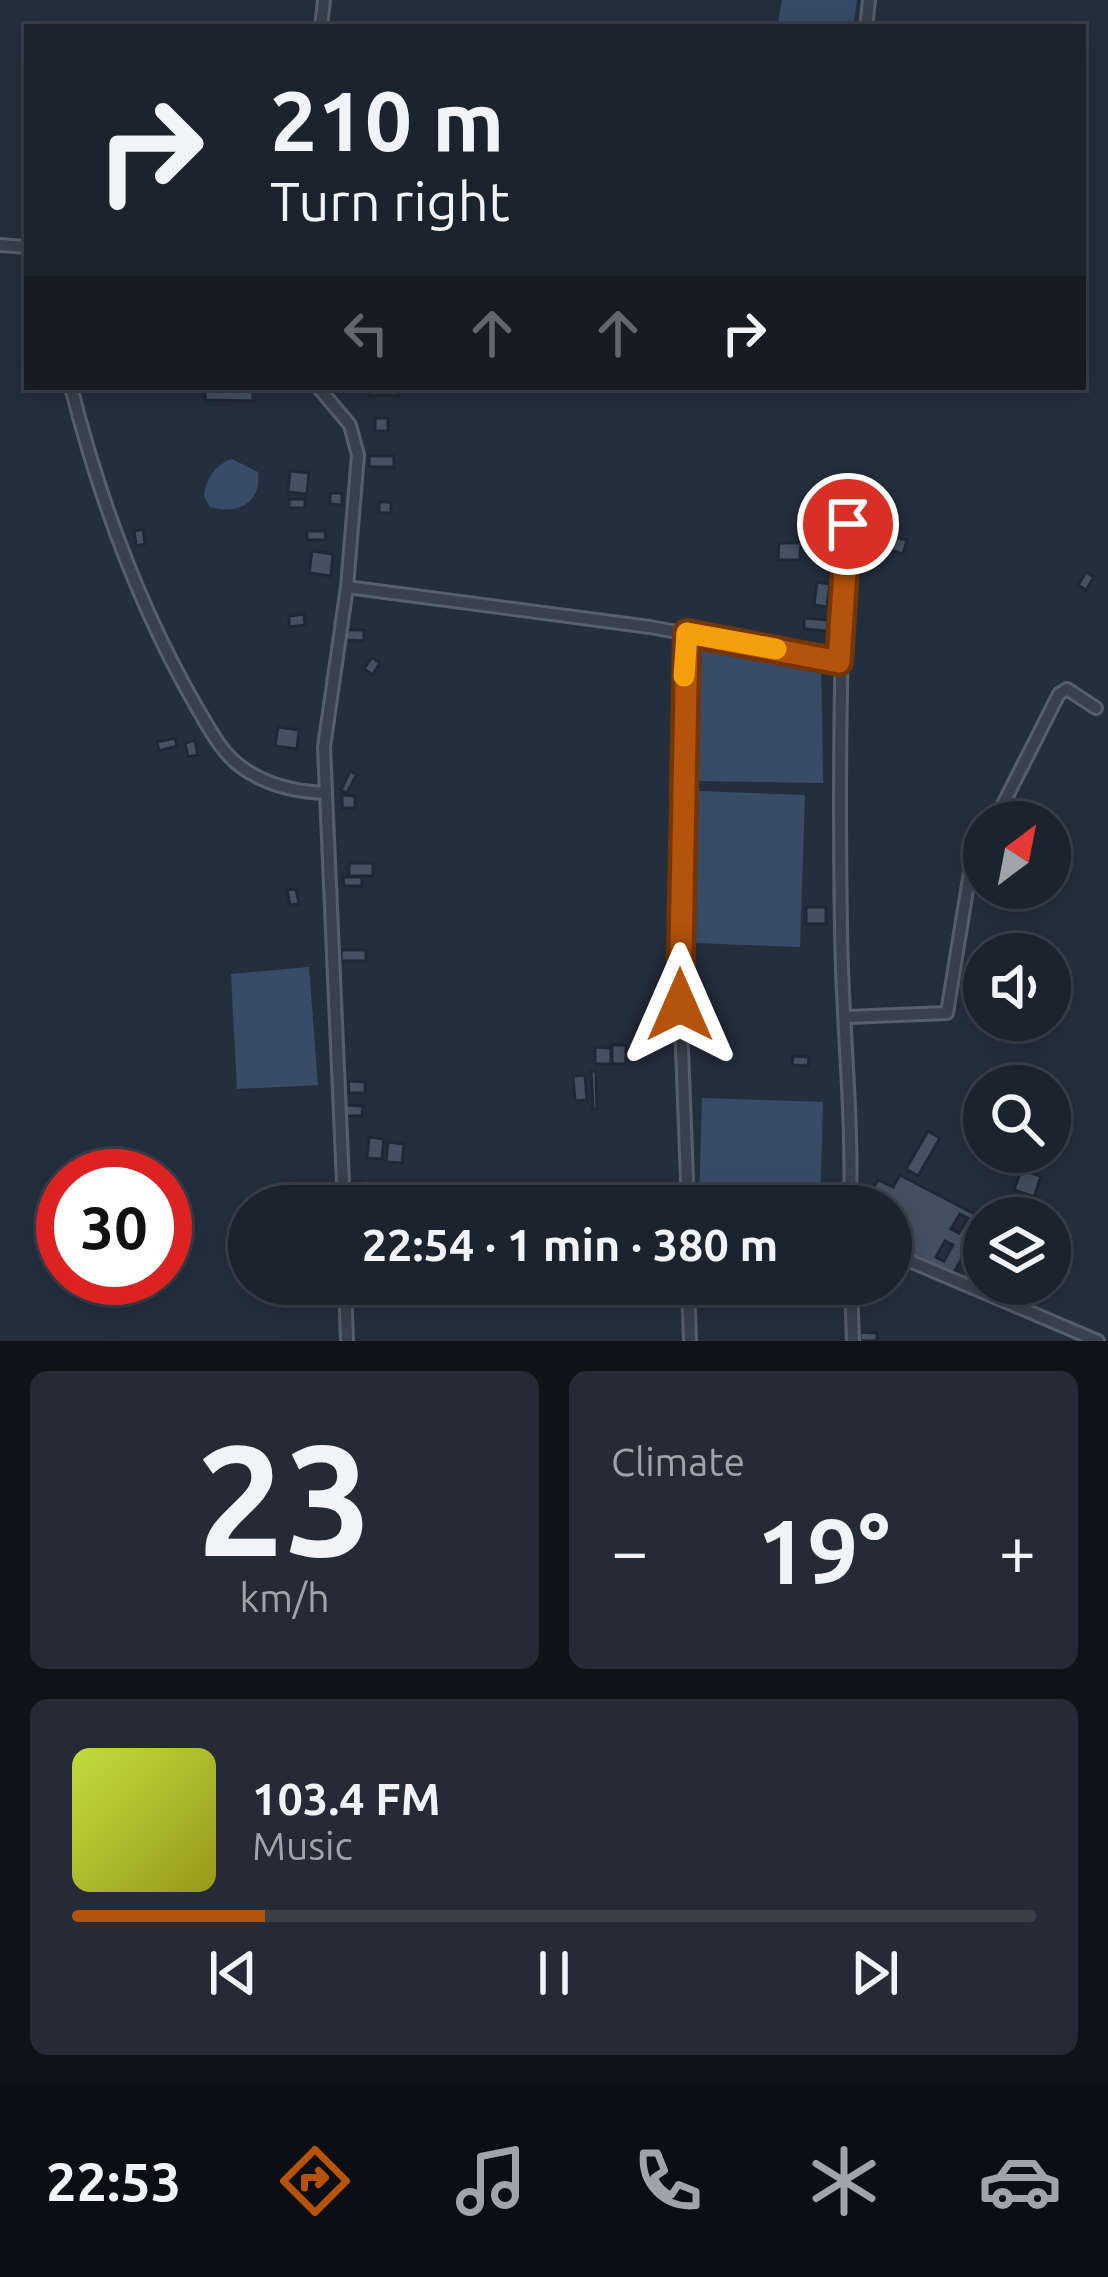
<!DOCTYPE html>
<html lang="en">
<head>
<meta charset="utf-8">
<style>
  :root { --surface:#1b232e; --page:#242b36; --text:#f1f3f6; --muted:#a0a4aa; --line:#39404a; --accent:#b45309 }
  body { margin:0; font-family:Ubuntu,sans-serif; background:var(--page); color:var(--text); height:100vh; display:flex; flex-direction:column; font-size:45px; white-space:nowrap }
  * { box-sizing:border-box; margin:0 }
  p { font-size:39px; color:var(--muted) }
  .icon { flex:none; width:66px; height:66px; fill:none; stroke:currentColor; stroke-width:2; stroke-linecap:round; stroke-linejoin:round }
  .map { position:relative; height:1341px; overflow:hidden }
  .drawer { display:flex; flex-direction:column; gap:30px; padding:30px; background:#0f1319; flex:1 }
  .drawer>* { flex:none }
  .top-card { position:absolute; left:24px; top:24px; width:1062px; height:366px; border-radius:0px; box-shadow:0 6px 30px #0003,0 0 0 3px var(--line); background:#1b232e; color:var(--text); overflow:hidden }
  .needle { width:78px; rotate:32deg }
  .tools { position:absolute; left:963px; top:801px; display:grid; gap:24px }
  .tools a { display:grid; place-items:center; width:108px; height:108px; border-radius:50%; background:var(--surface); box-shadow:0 6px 30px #0003,0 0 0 3px var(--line); font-size:60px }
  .speed { position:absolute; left:36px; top:1149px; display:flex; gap:24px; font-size:60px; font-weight:700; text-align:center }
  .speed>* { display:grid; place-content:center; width:156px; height:156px; border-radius:50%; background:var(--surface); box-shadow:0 6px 30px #0003,0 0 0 3px var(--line); line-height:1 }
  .speed .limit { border:18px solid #d22; background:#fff; color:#111 }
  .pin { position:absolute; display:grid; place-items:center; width:102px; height:102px; color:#fff; margin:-51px; border:6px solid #fff; border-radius:50%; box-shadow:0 3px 12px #0007 }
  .me { position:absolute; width:132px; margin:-66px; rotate:0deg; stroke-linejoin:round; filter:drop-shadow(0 0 9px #0008) }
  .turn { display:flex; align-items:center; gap:42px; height:252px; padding:0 48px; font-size:54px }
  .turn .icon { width:156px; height:156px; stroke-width:2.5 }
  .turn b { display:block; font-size:84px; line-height:102px }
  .lanes { display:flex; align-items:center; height:114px; padding:0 48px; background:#0003; justify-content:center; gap:60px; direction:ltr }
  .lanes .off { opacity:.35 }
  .big { font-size:90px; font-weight:700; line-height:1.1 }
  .drawer .widget { flex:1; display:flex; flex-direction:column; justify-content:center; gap:18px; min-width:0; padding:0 42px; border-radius:18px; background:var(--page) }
  .drawer .dial { align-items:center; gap:0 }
  .dial b { font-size:156px; line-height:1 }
  .song { display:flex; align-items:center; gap:36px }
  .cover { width:144px; height:144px; border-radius:18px; background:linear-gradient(135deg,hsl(70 70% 55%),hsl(60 70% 35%)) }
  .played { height:12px; border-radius:6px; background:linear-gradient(90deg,var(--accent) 20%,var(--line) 20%) }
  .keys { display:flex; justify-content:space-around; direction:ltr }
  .heat { display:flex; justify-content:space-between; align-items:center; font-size:66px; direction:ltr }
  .drawer .tiles { flex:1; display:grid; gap:30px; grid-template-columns:1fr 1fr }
  .widget:last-child { grid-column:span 2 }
  .trip { position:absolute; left:228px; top:1185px; width:684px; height:120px; border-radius:60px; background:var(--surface); box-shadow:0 6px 30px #0003,0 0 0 3px var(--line); font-weight:700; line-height:120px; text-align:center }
  .tab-bar { display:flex; height:192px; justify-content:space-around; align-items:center; background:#0b0e12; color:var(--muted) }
  .tab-bar .icon { width:84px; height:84px }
  .tab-bar .active { color:var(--accent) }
  .tab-bar b { font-size:54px; color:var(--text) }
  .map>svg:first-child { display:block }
  .water { fill:#394c67 }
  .building { fill:#455162; stroke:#1f2835; stroke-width:3; fill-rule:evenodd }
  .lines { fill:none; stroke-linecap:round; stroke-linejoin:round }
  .minor-casing { stroke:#565f6c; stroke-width:16 }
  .minor { stroke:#38414e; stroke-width:10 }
  .route-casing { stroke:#753606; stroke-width:30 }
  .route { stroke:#b45309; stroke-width:21 }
  .slow { stroke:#f59e0b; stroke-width:21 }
</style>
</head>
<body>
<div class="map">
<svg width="1108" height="1341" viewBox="0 0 1108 1341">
  <rect width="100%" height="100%" fill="#242f3e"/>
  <g class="water">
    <path d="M782,0H857L853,27H777Z"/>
    <path d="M232,459L258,472C262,503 238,515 210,507L204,496C206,478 215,465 232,459Z"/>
    <path d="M695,642L821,660L823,783L694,781Z"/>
    <path d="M699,791L805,795L800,947L695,943Z"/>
    <path d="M309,967L318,1085L237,1089L231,974Z"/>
    <path d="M702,1098L823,1102L820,1206H699Z"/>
  </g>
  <g class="building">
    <path d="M205,387H253V401L205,400Z"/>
    <rect x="370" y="387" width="28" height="8"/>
    <rect x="375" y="418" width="13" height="13"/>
    <rect x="369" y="456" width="25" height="11"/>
    <path d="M290,471L309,473L307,494L288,492Z"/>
    <path d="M330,493H342V505L330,504Z"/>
    <rect x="289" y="499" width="16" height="9"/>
    <rect x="379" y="502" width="12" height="11"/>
    <path d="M143,529L145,544L136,546L134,531Z"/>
    <path d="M307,531H325L326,540H307Z"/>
    <path d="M890,536L907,540L903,554L887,549Z"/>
    <path d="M779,543H801L800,560H778Z"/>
    <path d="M312,551L333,554L331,576L309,573Z"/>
    <path d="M1086,572L1094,577L1086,590L1078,585Z"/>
    <path d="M817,582L830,584L827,607L814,605Z"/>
    <path d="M304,614L305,625L289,627V616Z"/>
    <path d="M804,618L828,620L827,631L804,629Z"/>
    <path d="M346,630H364V641L346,640Z"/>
    <path d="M372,657L380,663L372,675L364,669Z"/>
    <path d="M278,727L299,730L297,749L275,746Z"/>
    <path d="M175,738L177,746L159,751L157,742Z"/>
    <path d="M195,740L198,755L188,757L185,743Z"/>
    <path d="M350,771L357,774L347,793L341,790Z"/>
    <path d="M342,795L355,796V808H342Z"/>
    <rect x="349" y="863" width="24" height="13"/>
    <path d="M343,877H362V886H344Z"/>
    <path d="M296,889L299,904L290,905L287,890Z"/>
    <rect x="806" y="907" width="20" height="17"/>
    <rect x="341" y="950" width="25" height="11"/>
    <rect x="612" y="1045" width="14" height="19"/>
    <path d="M595,1047L611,1048V1064H595Z"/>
    <path d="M793,1056L809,1057L808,1066L792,1065Z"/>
    <path d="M591,1071H596L597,1109H593Z"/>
    <path d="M585,1075L587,1100L575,1101L573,1076Z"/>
    <path d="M348,1081L365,1082V1093H349Z"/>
    <path d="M345,1105L363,1106L362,1116H345Z"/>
    <path d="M928,1131L940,1138L918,1176L906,1169Z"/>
    <path d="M369,1137L384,1139L382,1159L367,1158Z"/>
    <path d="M388,1142L404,1144L402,1163L386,1162Z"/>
    <path d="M1021,1170L1041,1176L1034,1197L1014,1190Z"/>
    <path d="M900,1175L984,1219L951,1278L891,1246V1206H862V1197L869,1195L878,1180L893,1187ZM960,1214L968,1218L959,1233L951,1229ZM945,1241L953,1245L944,1261L936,1257Z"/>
    <rect x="345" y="1182" width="18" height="10"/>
    <rect x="652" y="1289" width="21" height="16"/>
    <path d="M860,1332L877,1333V1341H860Z"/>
  </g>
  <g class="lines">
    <g class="minor-casing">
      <g id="minor">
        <path d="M321,27L324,0"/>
        <path d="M866,27L869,0"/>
        <path d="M0,245L27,247"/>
        <path d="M71,387C99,497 139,607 196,706C208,726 220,751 240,766C265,785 295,792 326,793"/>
        <path d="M318,387L350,425L358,455L347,587L324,747L344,1206"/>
        <path d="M847,524C839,659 839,794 841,930C842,1022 853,1113 850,1206"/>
        <path d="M347,587L650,627L839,662"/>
        <path d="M687,633L679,970L688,1206"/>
        <path d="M994,822L1059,694L1067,689L1096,708"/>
        <path d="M847,1017L947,1013L970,872L984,843"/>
        <path d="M891,1253L1098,1341"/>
        <path d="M345,1284L347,1341"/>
        <path d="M688,1284L690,1341"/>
        <path d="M851,1284L853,1341"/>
      </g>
    </g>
    <use href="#minor" class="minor"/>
  </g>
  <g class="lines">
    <g class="route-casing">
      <path id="route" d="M680,1005L687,633L839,662L848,524"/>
    </g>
    <use href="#route" class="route"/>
    <path class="slow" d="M684,676L687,633L776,649"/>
  </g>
</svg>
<div class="tools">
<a><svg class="needle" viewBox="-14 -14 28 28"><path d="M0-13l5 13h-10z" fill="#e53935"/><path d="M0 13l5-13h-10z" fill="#a0a4aa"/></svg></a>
<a><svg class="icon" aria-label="sound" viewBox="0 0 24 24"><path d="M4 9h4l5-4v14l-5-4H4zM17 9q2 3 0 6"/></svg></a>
<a><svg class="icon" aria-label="search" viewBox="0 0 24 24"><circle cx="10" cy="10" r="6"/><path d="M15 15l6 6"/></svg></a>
<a><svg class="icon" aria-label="layers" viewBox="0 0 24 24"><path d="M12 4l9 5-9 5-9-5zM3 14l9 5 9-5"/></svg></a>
</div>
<div class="speed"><div class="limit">30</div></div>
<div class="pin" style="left:848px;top:524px;background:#d93025"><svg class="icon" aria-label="arrive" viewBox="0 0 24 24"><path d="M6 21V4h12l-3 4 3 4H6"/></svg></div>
<svg class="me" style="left:680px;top:1005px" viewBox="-20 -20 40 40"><path d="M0-17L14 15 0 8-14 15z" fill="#b45309" stroke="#fff" stroke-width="4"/></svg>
<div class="trip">22:54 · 1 min · 380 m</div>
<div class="top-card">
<div class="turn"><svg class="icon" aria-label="right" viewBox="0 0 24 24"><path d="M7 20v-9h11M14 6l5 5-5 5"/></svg><div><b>210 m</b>Turn right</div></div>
<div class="lanes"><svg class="icon off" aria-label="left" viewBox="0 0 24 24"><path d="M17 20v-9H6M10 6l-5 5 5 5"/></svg><svg class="icon off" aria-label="ahead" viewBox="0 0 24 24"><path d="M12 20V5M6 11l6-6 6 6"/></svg><svg class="icon off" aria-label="ahead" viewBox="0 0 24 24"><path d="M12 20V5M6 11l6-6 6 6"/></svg><svg class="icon" aria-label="right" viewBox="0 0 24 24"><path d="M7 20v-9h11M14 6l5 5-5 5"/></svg></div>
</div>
</div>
<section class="drawer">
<div class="tiles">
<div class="widget dial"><b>23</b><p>km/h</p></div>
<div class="widget"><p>Climate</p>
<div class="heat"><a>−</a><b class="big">19°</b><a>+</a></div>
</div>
<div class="widget">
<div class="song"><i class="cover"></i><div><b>103.4 FM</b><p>Music</p></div></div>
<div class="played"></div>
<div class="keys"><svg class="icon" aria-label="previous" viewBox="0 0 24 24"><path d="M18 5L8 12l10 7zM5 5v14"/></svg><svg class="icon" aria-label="pause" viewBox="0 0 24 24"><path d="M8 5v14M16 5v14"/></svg><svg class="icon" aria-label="next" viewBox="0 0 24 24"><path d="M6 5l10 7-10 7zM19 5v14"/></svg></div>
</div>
</div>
</section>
<nav class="tab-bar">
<b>22:53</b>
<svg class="icon active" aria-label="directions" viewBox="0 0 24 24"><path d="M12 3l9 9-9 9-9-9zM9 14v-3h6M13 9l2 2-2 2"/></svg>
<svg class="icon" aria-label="music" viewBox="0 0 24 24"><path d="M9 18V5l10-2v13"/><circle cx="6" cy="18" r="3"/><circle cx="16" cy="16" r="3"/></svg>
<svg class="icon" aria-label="phone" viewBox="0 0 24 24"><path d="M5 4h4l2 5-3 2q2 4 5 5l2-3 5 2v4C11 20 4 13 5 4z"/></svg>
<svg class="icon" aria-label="climate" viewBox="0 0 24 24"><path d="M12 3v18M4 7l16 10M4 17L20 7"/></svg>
<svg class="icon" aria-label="car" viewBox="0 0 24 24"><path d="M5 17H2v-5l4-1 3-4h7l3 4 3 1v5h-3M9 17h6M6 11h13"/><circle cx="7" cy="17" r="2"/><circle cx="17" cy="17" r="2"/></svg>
</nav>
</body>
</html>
